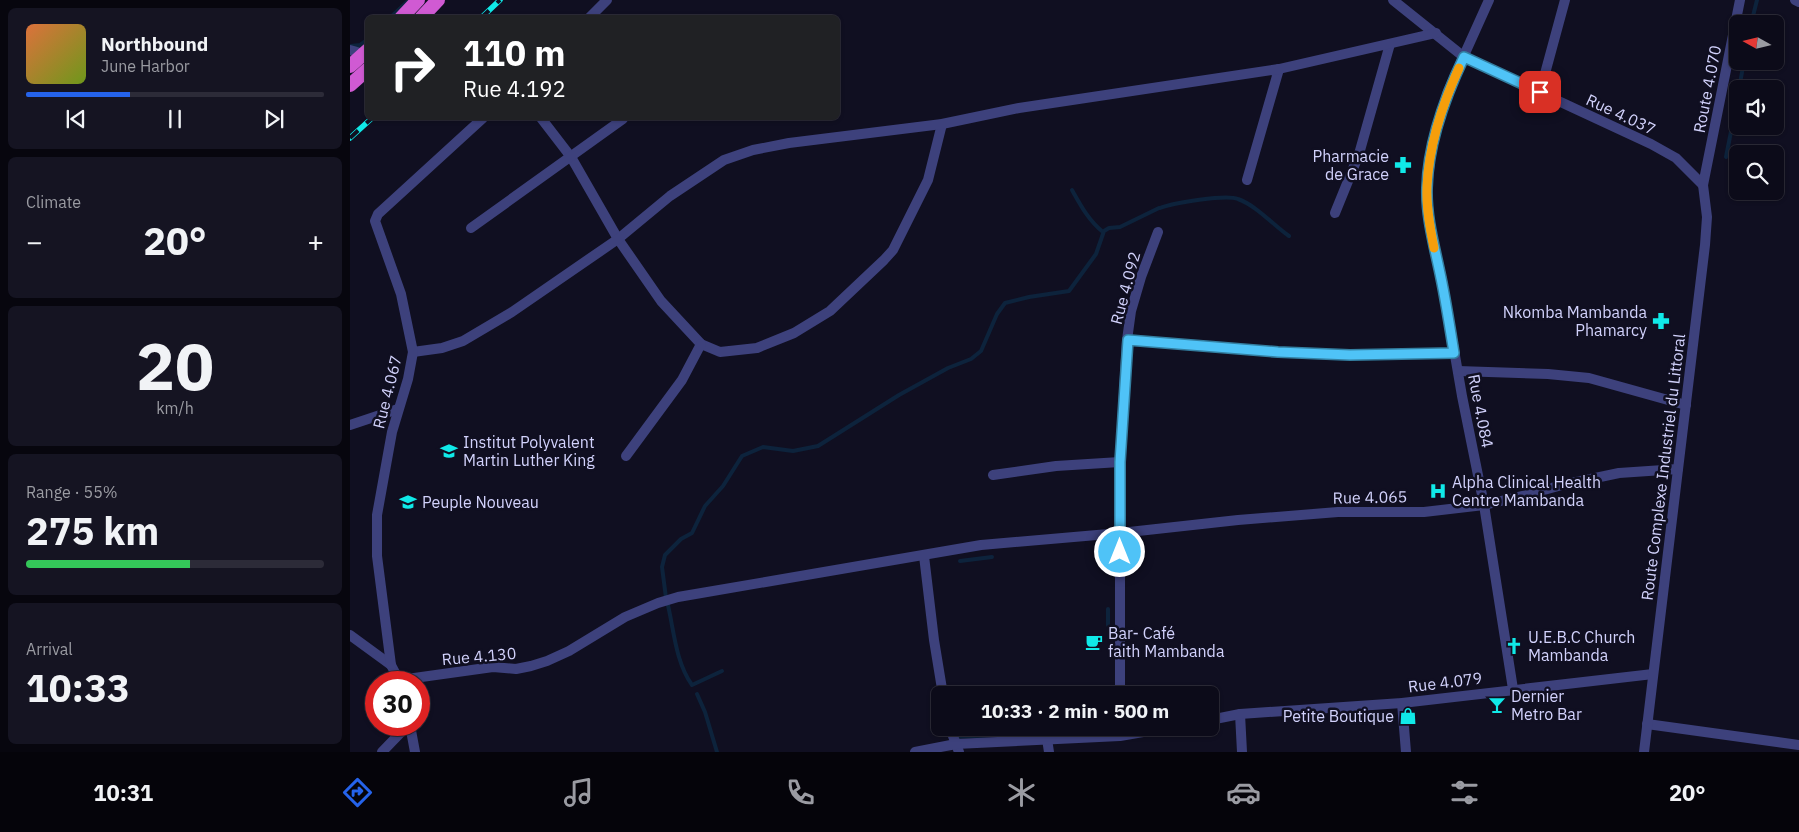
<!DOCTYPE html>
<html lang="en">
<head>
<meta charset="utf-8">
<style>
  :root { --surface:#0c0b19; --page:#151422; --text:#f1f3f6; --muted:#9a9ba2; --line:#2c2b38; --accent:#2563eb }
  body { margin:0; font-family:"IBM Plex Sans",sans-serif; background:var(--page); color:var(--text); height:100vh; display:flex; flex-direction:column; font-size:19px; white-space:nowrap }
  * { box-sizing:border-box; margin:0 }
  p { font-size:16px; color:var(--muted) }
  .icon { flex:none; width:28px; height:28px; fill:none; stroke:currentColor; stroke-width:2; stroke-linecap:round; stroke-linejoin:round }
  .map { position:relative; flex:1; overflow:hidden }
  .sheet { display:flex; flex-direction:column; gap:8px; padding:8px; background:#07060e; width:350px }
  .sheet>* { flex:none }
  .banner { position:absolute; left:15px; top:15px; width:475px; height:105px; border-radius:8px; box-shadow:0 1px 4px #0004,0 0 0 1px var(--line); background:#202124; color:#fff; overflow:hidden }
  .needle { width:32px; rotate:278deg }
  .buttons { position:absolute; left:1379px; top:15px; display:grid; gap:10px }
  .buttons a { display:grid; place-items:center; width:55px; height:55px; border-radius:8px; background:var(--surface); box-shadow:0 1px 4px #0004,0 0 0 1px var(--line); font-size:25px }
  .speed { position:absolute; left:15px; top:671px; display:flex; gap:10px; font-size:25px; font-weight:700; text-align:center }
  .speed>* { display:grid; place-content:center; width:65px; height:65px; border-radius:50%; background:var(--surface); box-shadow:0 1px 4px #0004,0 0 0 1px var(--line); line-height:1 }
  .speed .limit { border:8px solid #d22; background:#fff; color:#111 }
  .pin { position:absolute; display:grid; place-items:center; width:42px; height:42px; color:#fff; margin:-21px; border-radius:10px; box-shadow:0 2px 8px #0006 }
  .me { position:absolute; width:55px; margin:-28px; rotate:0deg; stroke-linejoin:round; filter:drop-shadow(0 0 4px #0008) }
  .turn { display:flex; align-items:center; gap:18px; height:105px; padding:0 15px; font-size:22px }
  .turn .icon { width:65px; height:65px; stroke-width:2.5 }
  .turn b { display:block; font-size:35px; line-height:42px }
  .big { font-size:38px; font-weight:700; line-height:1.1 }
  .sheet .widget { flex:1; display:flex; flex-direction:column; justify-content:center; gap:8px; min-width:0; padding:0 18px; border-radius:8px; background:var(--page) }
  .sheet .dial { align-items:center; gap:0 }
  .dial b { font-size:65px; line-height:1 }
  .song { display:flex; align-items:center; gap:15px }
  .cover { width:60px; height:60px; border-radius:8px; background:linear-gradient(135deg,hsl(20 70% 55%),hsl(80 70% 35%)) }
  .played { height:5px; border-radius:2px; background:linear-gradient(90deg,var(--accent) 35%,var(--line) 35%) }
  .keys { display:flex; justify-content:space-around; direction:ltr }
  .heat { display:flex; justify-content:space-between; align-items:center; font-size:28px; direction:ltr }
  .charge { height:8px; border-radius:4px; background:linear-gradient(90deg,#34c759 55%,var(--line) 0) }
  .trip { position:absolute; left:581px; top:686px; width:288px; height:50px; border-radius:8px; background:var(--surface); box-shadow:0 1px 4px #0004,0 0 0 1px var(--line); font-weight:700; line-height:50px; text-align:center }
  .dock { display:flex; height:80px; justify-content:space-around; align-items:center; background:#05040a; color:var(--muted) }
  .dock .icon { width:35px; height:35px }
  .dock .active { color:var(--accent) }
  .dock b { font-size:22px; color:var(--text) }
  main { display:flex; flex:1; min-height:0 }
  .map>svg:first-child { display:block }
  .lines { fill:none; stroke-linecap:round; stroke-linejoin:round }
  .stream { stroke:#0d233c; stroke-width:4 }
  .minor { stroke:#3d417c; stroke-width:10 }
  .trunk { stroke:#d05ad3; stroke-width:14 }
  .rail-casing { stroke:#10e9e8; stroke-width:5.5 }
  .rail { stroke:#100f21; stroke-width:4; stroke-dasharray:11; stroke-linecap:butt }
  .route-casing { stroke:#337fa1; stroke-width:12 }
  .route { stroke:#4fc3f7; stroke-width:9 }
  .slow { stroke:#f59e0b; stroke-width:9 }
  .labels { text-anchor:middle; stroke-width:5; stroke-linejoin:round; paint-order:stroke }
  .street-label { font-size:16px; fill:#d2d2fc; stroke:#100f21 }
  .poi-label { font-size:16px; fill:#d2d2fc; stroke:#100f21; text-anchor:start }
</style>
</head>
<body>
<main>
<section class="sheet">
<div class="widget">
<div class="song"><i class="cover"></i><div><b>Northbound</b><p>June Harbor</p></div></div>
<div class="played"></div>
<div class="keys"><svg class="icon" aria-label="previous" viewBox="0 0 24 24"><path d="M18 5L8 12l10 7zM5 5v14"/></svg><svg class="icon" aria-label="pause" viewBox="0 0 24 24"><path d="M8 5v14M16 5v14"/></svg><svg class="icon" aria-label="next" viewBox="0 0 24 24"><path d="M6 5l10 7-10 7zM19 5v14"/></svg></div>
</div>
<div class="widget"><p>Climate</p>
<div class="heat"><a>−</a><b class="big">20°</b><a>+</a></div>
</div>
<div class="widget dial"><b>20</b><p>km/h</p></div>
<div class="widget"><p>Range · 55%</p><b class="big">275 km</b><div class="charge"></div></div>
<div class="widget"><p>Arrival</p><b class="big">10:33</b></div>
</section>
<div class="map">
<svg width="1449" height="752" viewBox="0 0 1449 752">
  <rect width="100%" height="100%" fill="#100f21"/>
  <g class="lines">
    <g class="stream">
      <path d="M40,18L59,0"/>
      <path d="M1401,24L1407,0"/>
      <path d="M1,46L10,45L18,39"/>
      <path d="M1389,89L1394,61"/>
      <path d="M1376,157L1388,96"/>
      <path d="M722,190C731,206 739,221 753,232"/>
      <path d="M810,208C823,203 876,194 888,199C907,206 922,224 939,236"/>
      <path d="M610,561L642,557"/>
      <path d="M316,598L312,567L315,555L331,539L342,533L355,506L373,486L392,456L413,447L443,451L468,446L549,395L598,368L621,359L631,351L647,314L655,303L679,297L719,291L746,254L754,231L759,228L770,227L809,208"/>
      <path d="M317,601C324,629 325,661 342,685L372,671"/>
      <path d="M758,625V609"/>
      <path d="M347,694L355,712L367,752"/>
      <path d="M605,737L645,735"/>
    </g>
    <g class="minor">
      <path d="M1043,0L1114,57L1301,144L1326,158L1353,185"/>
      <path d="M1139,0L1098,91L1082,145L1077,187L1079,223L1092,280L1112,396L1134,505L1163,689"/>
      <path d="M1445,0L1449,2"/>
      <path d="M239,18L257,0"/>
      <path d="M0,50L14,54"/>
      <path d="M1190,92L1215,0"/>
      <path d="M191,118L221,157L268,239L311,301L351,344L370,352L407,348L444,333L480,311L534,260L543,250L578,180L592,124"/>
      <path d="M897,180L929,69"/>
      <path d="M985,213L1009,154L1040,44"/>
      <path d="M121,228L273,119"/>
      <path d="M777,340L928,352L999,355L1104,353"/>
      <path d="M63,352L92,348L113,341L162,312L268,239L320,196L374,160L403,150L439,143L592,124L669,108L929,69L1086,33"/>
      <path d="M1108,371L1198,374L1239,378L1336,405"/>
      <path d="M0,425L48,409"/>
      <path d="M276,456L332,380L351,344"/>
      <path d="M643,475L706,466L770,462"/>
      <path d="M574,556L584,640L593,695"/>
      <path d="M0,635L41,665L50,682"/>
      <path d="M41,665L27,556V515L42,432L58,379L63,352L51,294L25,221L28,214L133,118"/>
      <path d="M50,680L143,667L166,669L181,666L197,661L219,651L275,617L308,603L328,597L631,545L770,533L888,520L988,512H1074L1134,505L1176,495L1212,485L1269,473L1328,469"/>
      <path d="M770,695V462L777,340L781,311L791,277L808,232"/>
      <path d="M1052,703L1056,752"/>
      <path d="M890,714L892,752"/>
      <path d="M860,720L890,714L1052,703L1303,674"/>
      <path d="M1297,724L1449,745"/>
      <path d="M60,725L65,752"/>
      <path d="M600,728L609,752"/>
      <path d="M697,739L699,752"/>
      <path d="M32,752L58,725"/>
      <path d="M565,752L606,744L770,736L816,728"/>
      <path d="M1294,752L1355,245L1357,217L1353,185L1390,0"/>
    </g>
    <g class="trunk">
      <path d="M51,18L68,0"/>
      <path d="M71,18L88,0"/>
      <path d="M0,66L18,50"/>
      <path d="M0,85L18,69"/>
    </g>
    <g class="rail-casing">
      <g id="rail">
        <path d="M131,18L150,0"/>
        <path d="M0,138L22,118"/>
      </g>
    </g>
    <use href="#rail" class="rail"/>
  </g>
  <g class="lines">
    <g class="route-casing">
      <path id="route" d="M770,552V462L778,340L928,352L1000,355L1104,353C1100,328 1096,302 1091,278C1085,248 1076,218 1077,188C1078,142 1095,97 1114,57L1190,92"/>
    </g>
    <use href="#route" class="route"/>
    <path class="slow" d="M1084,248C1080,228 1076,207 1077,186C1079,146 1092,105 1109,68"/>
  </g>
  <defs>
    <g id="pharmacy-bare" transform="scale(1.35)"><path d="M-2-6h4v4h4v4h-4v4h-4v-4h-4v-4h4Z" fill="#10e9e8" stroke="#100f21" stroke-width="2.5" paint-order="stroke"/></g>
    <g id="school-bare" transform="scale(1.35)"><path d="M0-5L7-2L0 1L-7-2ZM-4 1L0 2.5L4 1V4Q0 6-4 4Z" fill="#10e9e8" stroke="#100f21" stroke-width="2.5" paint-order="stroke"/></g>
    <g id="hospital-bare" transform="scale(1.35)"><path d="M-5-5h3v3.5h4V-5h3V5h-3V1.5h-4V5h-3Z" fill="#10e9e8" stroke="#100f21" stroke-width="2.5" paint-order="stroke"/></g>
    <g id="cafe-bare" transform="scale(1.35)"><path d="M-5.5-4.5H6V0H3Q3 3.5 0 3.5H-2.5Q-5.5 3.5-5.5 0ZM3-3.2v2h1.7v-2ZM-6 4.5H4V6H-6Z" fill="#10e9e8" stroke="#100f21" stroke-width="2.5" paint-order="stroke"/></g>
    <g id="church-bare" transform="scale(1.35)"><path d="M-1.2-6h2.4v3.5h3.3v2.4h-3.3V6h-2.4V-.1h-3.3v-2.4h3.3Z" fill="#10e9e8" stroke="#100f21" stroke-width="2.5" paint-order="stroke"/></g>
    <g id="bar-bare" transform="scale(1.35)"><path d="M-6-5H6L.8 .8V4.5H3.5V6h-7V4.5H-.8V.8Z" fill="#10e9e8" stroke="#100f21" stroke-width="2.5" paint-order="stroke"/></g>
    <g id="shop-bare" transform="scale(1.35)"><path d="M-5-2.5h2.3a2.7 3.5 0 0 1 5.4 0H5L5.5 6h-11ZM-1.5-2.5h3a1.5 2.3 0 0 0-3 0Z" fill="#10e9e8" stroke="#100f21" stroke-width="2.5" paint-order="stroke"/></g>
  </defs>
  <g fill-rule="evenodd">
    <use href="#pharmacy-bare" x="1053" y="165"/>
    <use href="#pharmacy-bare" x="1311" y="321"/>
    <use href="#school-bare" x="99" y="451"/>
    <use href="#hospital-bare" x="1088" y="491"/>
    <use href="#school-bare" x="58" y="502"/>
    <use href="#cafe-bare" x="744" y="642"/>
    <use href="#church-bare" x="1164" y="646"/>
    <use href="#bar-bare" x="1147" y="705"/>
    <use href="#shop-bare" x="1058" y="716"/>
  </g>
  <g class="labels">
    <g class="street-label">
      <text transform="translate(1357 89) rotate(-79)" y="6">Route 4.070</text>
      <text transform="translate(1271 114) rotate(25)" y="6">Rue 4.037</text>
      <text transform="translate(775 288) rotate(-75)" y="6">Rue 4.092</text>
      <text transform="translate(37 392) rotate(-76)" y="6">Rue 4.067</text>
      <text transform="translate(1131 411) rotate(79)" y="6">Rue 4.084</text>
      <text transform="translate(1313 467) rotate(-83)" y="6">Route Complexe Industriel du Littoral</text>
      <text transform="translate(1020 497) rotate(-1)" y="6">Rue 4.065</text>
      <text transform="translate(129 656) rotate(-5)" y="6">Rue 4.130</text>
      <text transform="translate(1095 682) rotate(-7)" y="6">Rue 4.079</text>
    </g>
    <g class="poi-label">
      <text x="1039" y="162" text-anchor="end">Pharmacie<tspan x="1039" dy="18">de Grace</tspan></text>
      <text x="1297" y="318" text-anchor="end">Nkomba Mambanda<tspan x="1297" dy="18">Phamarcy</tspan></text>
      <text x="113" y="448">Institut Polyvalent<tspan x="113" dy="18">Martin Luther King</tspan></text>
      <text x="1102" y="488">Alpha Clinical Health<tspan x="1102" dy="18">Centre Mambanda</tspan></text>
      <text x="72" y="508">Peuple Nouveau</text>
      <text x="758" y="639">Bar- Café<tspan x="758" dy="18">faith Mambanda</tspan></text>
      <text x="1178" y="643">U.E.B.C Church<tspan x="1178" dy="18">Mambanda</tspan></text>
      <text x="1161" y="702">Dernier<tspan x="1161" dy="18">Metro Bar</tspan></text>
      <text x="1044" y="722" text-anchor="end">Petite Boutique</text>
    </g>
  </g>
</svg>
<div class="buttons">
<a><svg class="needle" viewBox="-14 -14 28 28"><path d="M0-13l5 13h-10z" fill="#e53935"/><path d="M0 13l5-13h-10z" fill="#9a9ba2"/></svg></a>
<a><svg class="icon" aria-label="sound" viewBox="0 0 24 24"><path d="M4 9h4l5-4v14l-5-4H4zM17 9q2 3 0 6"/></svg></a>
<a><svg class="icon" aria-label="search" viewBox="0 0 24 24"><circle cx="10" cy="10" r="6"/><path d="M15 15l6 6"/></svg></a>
</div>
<div class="speed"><div class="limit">30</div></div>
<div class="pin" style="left:1190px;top:92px;background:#d93025"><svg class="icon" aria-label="arrive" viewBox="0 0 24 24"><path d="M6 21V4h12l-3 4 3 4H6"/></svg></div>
<svg class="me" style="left:770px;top:552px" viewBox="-20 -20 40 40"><circle r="17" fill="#4fc3f7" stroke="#fff" stroke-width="3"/><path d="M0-11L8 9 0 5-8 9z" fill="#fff"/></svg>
<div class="trip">10:33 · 2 min · 500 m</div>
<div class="banner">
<div class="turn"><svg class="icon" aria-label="right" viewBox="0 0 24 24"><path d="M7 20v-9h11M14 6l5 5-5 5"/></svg><div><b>110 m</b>Rue 4.192</div></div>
</div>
</div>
</main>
<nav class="dock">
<b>10:31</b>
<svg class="icon active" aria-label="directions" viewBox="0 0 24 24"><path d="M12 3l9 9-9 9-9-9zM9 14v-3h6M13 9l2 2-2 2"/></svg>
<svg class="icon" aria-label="music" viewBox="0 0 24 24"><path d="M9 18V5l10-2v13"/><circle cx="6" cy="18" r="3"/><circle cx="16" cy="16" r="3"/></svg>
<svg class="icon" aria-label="phone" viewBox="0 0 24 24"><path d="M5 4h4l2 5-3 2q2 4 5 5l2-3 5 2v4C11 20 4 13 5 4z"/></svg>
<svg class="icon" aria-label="climate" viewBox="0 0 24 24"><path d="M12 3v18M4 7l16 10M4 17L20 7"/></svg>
<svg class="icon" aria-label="car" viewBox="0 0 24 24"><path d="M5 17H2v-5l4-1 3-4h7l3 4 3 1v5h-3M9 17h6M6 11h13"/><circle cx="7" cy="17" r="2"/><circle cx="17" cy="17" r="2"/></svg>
<svg class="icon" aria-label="filters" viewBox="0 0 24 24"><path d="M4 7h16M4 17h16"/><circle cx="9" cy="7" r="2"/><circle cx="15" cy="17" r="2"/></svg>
<b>20°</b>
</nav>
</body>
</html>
